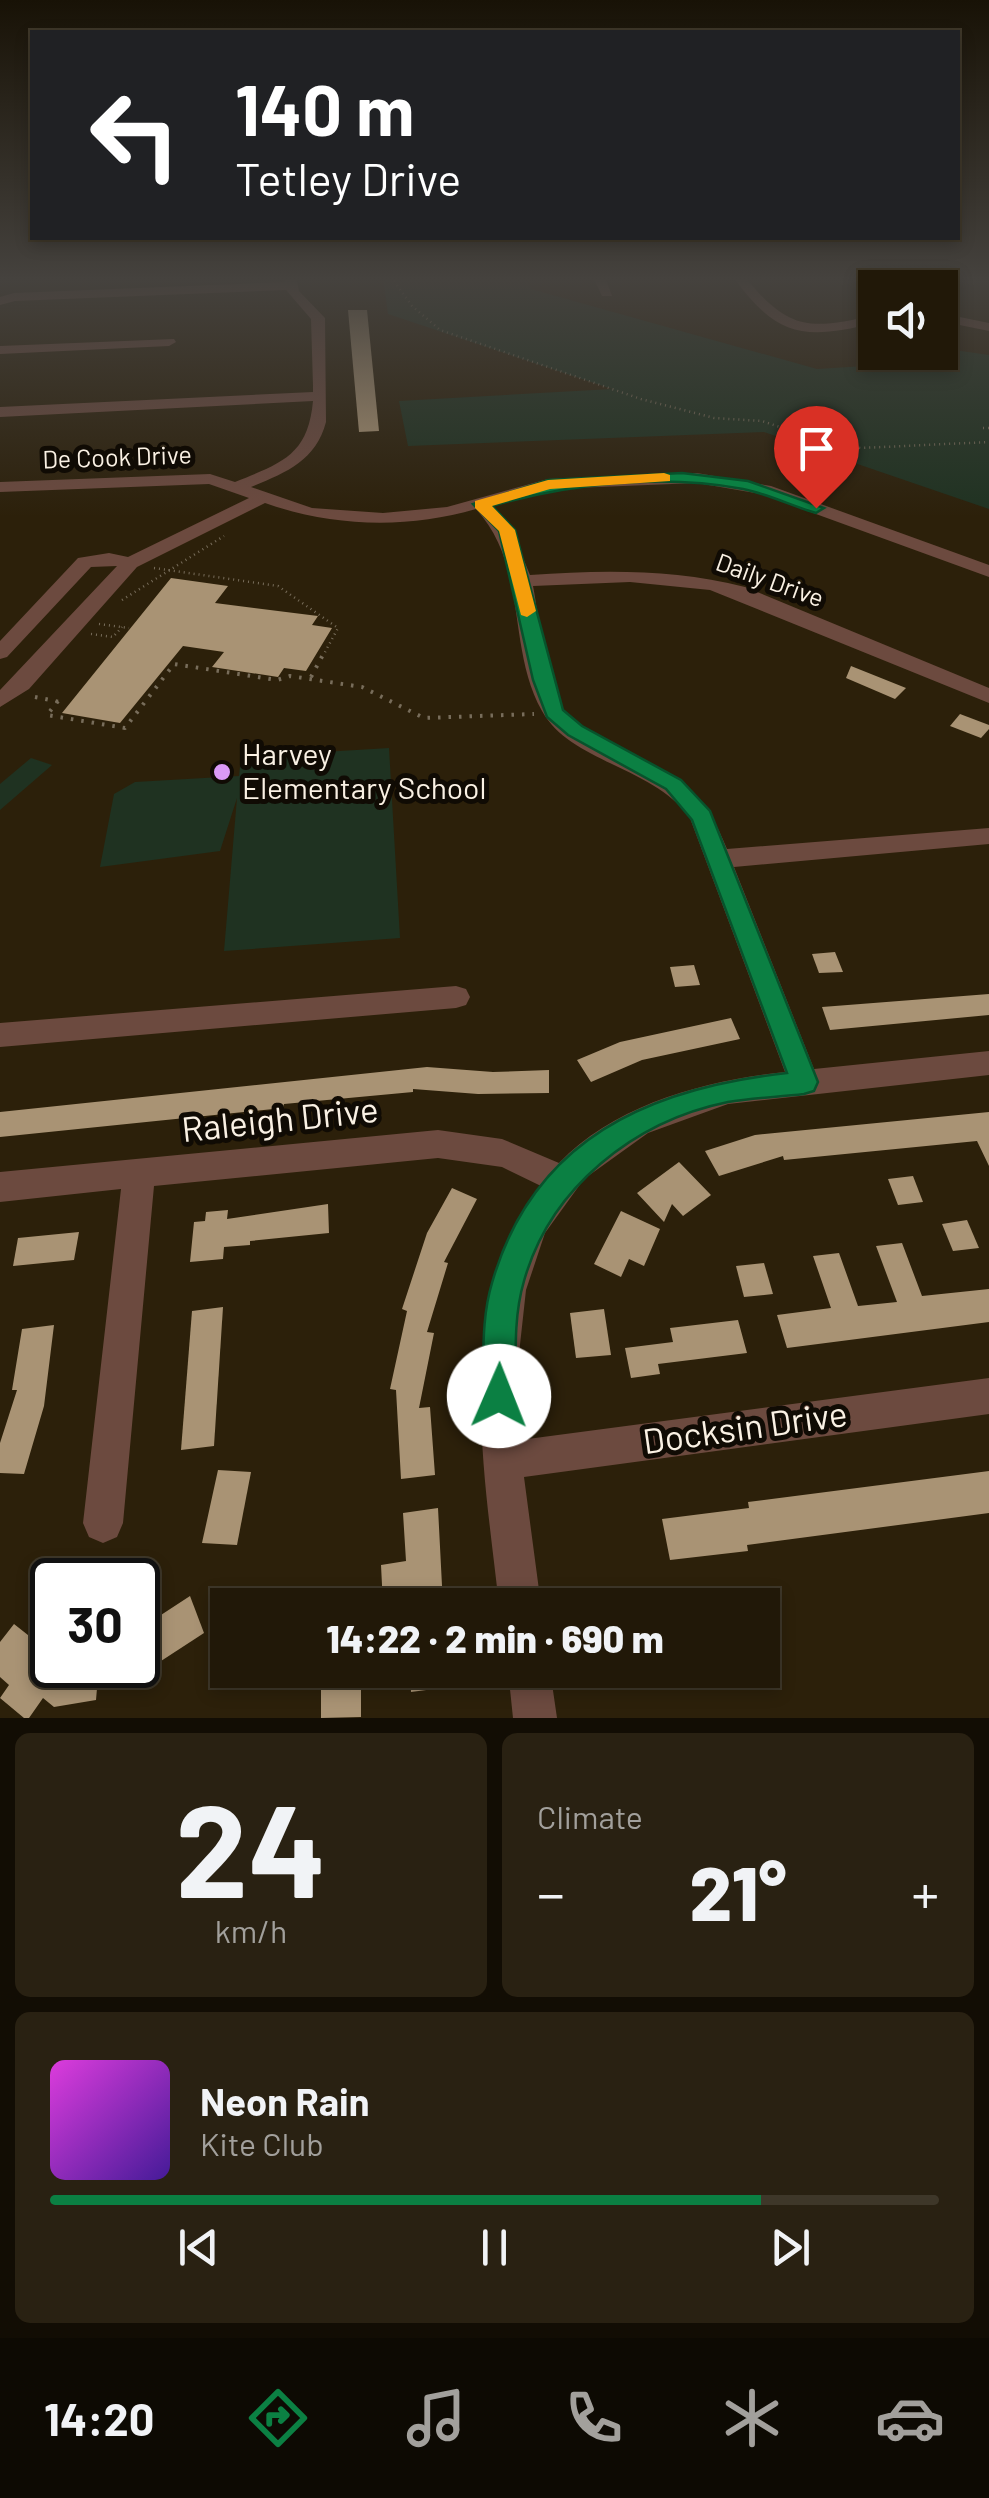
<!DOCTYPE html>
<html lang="en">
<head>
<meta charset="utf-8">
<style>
  :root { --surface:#211808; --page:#292112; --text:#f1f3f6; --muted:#a2a09c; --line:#3e3729; --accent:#0b8043 }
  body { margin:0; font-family:Barlow,sans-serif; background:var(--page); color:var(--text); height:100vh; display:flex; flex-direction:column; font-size:38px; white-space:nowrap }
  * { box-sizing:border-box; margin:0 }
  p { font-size:32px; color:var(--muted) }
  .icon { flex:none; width:55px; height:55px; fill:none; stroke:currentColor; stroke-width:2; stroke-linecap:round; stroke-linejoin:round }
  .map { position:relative; height:1718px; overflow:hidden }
  .details { display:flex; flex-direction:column; gap:15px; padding:15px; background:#120d04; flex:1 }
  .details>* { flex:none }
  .guide { position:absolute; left:30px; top:30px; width:930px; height:210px; border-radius:0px; box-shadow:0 5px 15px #0003,0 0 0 2px var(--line); background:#202124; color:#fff; overflow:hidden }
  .fabs { position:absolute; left:858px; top:270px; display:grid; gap:20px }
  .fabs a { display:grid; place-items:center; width:100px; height:100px; border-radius:0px; background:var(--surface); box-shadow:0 5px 15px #0003,0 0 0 2px var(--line); font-size:50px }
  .speed { position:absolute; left:30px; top:1558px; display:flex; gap:20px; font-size:50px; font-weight:700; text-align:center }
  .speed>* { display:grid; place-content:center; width:130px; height:130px; border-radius:50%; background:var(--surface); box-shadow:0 5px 15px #0003,0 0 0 2px var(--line); line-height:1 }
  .speed .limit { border:5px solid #111; border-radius:15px; background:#fff; color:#111 }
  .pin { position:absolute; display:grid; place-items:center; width:85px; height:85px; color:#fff; margin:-102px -42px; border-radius:50% 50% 50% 0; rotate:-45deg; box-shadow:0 0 10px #0007 }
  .pin .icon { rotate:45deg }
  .me { position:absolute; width:110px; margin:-55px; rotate:1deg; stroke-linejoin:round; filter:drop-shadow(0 0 8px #0008) }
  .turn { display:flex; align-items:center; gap:35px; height:210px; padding:0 40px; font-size:45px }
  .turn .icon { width:130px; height:130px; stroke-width:2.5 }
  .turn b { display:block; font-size:70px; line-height:85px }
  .big { font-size:75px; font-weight:800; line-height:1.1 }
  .details .tile { flex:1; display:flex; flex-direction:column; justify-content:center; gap:15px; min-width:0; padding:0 35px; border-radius:15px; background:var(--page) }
  .details .dial { align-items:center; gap:0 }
  .dial b { font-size:130px; line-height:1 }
  .song { display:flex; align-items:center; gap:30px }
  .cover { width:120px; height:120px; border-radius:15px; background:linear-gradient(135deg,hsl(300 70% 55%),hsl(260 70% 35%)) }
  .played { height:10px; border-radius:5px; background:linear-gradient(90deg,var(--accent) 80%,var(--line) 80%) }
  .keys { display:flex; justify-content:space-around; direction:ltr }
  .heat { display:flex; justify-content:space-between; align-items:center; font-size:55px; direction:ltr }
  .details .tiles { flex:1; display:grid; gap:15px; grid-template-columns:1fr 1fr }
  .tile:last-child { grid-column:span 2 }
  .trip { position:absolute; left:210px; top:1588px; width:570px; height:100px; border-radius:0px; background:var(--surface); box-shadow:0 5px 15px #0003,0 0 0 2px var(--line); font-weight:800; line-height:100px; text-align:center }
  .tab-bar { display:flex; height:160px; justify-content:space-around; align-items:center; background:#0d0a03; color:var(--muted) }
  .tab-bar .icon { width:70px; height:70px }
  .tab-bar .active { color:var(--accent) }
  .tab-bar b { font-size:45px; color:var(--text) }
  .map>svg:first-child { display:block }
  .green { fill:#1f3221 }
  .building { fill:#a99374 }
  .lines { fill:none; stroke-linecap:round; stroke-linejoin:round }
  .path-far1 { stroke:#786d5b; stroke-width:2.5; stroke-dasharray:1 4; stroke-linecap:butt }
  .path { stroke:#786d5b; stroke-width:4; stroke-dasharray:2.5 8; stroke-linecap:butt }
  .minor { fill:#6c4a3f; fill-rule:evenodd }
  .route { fill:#0b8043; stroke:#07532c; stroke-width:2.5 }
  .slow { fill:#f59e0b }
  .poi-dot { fill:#da9af6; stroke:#100b04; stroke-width:4 }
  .labels { text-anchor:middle; stroke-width:10; stroke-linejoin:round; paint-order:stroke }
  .far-street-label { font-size:25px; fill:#faf1e4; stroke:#100b04 }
  .poi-label { font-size:30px; fill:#faf1e4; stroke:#100b04; text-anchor:start }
  .near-street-label { font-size:35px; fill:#faf1e4; stroke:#100b04 }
</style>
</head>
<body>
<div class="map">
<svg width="989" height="1718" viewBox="0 0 989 1718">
  <rect width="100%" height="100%" fill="#2c200a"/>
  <g class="green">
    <path d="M383,277H527L531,289L817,369L881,365L906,353L940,352V348L989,355V509L764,432L408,446L399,401L612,389L388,314Z"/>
    <path d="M389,748L400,938L224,951L237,798L220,851L100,867L114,794L135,782L239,776L241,757Z"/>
    <path d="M31,758L52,765L0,810V784Z"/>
  </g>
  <g class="building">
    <path d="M348,310H367L379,431L359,432Z"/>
    <path d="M171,578L228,586L215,603L318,616L312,625L332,628L306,671L284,668L278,677L212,667L224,652L183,646L120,723L62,713Z"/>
    <path d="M851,666L906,688L895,699L846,678Z"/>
    <path d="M960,714L989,725V729L981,738L950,726Z"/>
    <path d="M835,952L843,972L819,973L812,954Z"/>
    <path d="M694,965L700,985L675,987L670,967Z"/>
    <path d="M989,994V1015L830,1030L822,1007Z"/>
    <path d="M731,1018L740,1039L642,1060L591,1082L577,1060L620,1042Z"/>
    <path d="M427,1067L493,1072L549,1070V1093L478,1094L413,1089V1092L284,1104L283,1108L0,1137V1112Z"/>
    <path d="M989,1112V1166L977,1141L784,1160L783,1156L719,1176L705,1151L755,1135Z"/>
    <path d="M679,1162L711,1195L683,1216L672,1204L664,1222L637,1193Z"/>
    <path d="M913,1176L923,1202L898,1205L888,1179Z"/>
    <path d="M452,1188L477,1199L444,1262L448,1263L427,1332L434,1333L419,1408L430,1407L435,1475L401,1479L396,1390L390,1389L407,1311L402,1309L427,1233Z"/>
    <path d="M328,1204L329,1233L250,1241V1245L224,1247L223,1259L190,1262L194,1222L205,1221L206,1212L228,1210L227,1219Z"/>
    <path d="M621,1211L660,1229L644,1266L629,1259L621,1277L594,1264Z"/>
    <path d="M967,1220L979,1248L953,1251L942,1224Z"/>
    <path d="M79,1232L74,1260L13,1266L18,1238Z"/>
    <path d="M902,1243L922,1296L989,1289V1322L787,1348L777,1315L831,1308L813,1256L839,1253L858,1306L897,1302L876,1246Z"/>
    <path d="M764,1263L773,1294L744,1297L736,1266Z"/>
    <path d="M223,1307L214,1446L181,1450L192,1311Z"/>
    <path d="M604,1309L611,1355L576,1358L570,1313Z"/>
    <path d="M738,1320L747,1353L658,1364L660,1374L631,1378L625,1348L673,1342L670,1328Z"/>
    <path d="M54,1325L44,1406L24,1474L0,1473V1443L17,1390H12L22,1329Z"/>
    <path d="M218,1470L251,1472L237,1545L202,1543Z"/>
    <path d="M989,1471V1513L747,1545L748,1551L670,1560L662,1519L749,1508L748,1502Z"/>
    <path d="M438,1508L443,1605H383L381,1565L406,1561L403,1513Z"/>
    <path d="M190,1596L204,1633L138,1676V1630Z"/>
    <path d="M14,1624L52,1654V1665H99L96,1700L54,1707L43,1698L29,1718H24L0,1698L9,1685L0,1677V1642Z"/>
    <path d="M361,1670V1717L321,1718V1674Z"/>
    <path d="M410,1670H448L449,1687L411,1692Z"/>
  </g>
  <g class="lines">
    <g class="path-far1">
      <path d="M391,277L412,306L440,330L641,399L714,418L762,421L830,444L861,448L989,442"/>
      <path d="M983,428H989"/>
      <path d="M154,568L278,586L338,628L324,654"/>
      <path d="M122,600L224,536"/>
      <path d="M99,624L129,628"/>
      <path d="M91,634L113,637L122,627"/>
    </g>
    <g class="path">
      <path d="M311,677L325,651"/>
      <path d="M35,697L65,703"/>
      <path d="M58,701L47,715L125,728L174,664L277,680L290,676L362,687L424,718L534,714"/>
    </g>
    <g class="minor">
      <path d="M284,277H296L299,291L325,318L326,422C316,461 285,473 251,487L312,508L383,513L447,507L548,479L697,473L771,486L989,565V577L761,494L697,483L549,489L492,505L509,524L530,575C604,570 673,569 745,587L989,688V703L710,590L630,582L533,586C541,625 540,681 566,713C577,727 596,736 611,743C672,774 701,783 727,849L989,828V844L734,867L814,1069L989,1051V1075L728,1104L648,1133L584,1179L545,1233L526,1290L518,1363L520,1440L989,1378V1414L524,1477L541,1605H499C484,1468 452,1304 541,1186L502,1167L438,1158L154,1186L123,1523L117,1537L103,1543L89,1537L83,1523L121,1189L0,1202V1172L438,1130L502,1139L559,1163C615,1104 707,1080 785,1072L690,818C653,766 571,763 542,711C506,646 529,567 476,509C407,529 333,527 265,503L137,567L29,689L0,707V690L117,566L91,567L7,657L0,659V641L78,558L109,553L128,557L249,498L209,484L0,492V482L210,474L235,482C281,463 308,456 313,401L0,417V407L313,392V386L311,319L286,290L15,301L0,305V297L14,293L285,282Z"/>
      <path d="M593,277H605L612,296H602Z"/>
      <path d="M733,277H745C789,331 809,330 875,315V323C804,340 778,338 733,277Z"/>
      <path d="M863,277H876L886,288L875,290Z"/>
      <path d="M940,313L989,323V331L940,321Z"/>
      <path d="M174,339L176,342L169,346L0,354V346Z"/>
      <path d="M456,986L466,989L470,997L466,1005L456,1008L0,1047V1023Z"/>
      <path d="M508,1670H550L557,1718H513Z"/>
    </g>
  </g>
  <linearGradient id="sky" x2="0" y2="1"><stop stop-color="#181206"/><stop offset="0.54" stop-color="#45423e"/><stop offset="1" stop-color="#45423e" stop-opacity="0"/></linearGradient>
  <rect width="989" height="517" fill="url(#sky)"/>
  <path class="route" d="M682,473L748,481L824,508L816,513C792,506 768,494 743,489C661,474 571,483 492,506L515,530L563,710L582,726L681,780L710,811L818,1082L814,1091L804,1094C779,1097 752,1098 728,1102C634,1121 550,1188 524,1281C513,1318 516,1358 516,1396L511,1408L499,1413L487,1408L482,1396C484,1359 481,1319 492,1283C533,1139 649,1088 787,1073L692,820L666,789L568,735L547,717L533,680L499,531L473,504L548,480Z"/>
  <path class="slow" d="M664,473L670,475V481L550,489L492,506L515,530L536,611L527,617L521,615L499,531L475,508V501L548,480Z"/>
  <circle class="poi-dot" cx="222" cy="772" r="10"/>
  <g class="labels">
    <g class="far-street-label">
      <text transform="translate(117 457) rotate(-2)" y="9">De Cook Drive</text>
      <text transform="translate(770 580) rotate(20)" y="9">Daily Drive</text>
    </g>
    <g class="poi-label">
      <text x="242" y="765">Harvey<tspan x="242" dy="34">Elementary School</tspan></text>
    </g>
    <g class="near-street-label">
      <text transform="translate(280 1120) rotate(-6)" y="12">Raleigh Drive</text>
      <text transform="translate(745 1428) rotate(-8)" y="12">Docksin Drive</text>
    </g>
  </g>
</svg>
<div class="fabs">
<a><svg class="icon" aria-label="sound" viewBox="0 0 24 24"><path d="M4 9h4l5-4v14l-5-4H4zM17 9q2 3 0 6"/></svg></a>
</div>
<div class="speed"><div class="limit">30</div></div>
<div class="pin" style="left:816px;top:508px;background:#d93025"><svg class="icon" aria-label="arrive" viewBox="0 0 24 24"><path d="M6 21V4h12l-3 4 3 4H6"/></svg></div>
<svg class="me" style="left:499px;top:1396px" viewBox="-20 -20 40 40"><circle r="19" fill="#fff"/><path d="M0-13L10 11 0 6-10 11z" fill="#0b8043"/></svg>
<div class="trip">14:22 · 2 min · 690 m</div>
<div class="guide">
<div class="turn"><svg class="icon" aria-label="left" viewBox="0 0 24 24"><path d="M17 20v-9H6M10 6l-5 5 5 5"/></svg><div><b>140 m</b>Tetley Drive</div></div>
</div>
</div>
<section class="details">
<div class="tiles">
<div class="tile dial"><b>24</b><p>km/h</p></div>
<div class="tile"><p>Climate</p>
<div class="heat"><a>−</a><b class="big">21°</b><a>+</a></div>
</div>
<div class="tile">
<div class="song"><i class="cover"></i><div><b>Neon Rain</b><p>Kite Club</p></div></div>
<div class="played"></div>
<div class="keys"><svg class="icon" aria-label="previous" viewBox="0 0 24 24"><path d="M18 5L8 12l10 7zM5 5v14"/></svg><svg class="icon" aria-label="pause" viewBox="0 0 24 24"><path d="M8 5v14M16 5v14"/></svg><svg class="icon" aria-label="next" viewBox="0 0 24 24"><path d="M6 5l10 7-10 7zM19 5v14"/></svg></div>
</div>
</div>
</section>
<nav class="tab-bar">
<b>14:20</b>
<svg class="icon active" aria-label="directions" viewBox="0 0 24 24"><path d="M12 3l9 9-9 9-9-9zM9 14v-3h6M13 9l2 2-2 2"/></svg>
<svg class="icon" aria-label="music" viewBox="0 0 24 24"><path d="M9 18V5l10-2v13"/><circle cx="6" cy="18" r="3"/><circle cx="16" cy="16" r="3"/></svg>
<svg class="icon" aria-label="phone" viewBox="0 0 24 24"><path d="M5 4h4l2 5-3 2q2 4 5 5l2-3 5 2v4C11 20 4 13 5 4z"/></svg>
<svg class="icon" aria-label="climate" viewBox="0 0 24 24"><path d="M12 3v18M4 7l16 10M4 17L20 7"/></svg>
<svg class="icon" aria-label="car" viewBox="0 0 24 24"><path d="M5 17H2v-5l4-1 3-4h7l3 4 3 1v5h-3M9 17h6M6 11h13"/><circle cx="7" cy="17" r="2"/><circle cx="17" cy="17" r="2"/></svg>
</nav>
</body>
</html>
